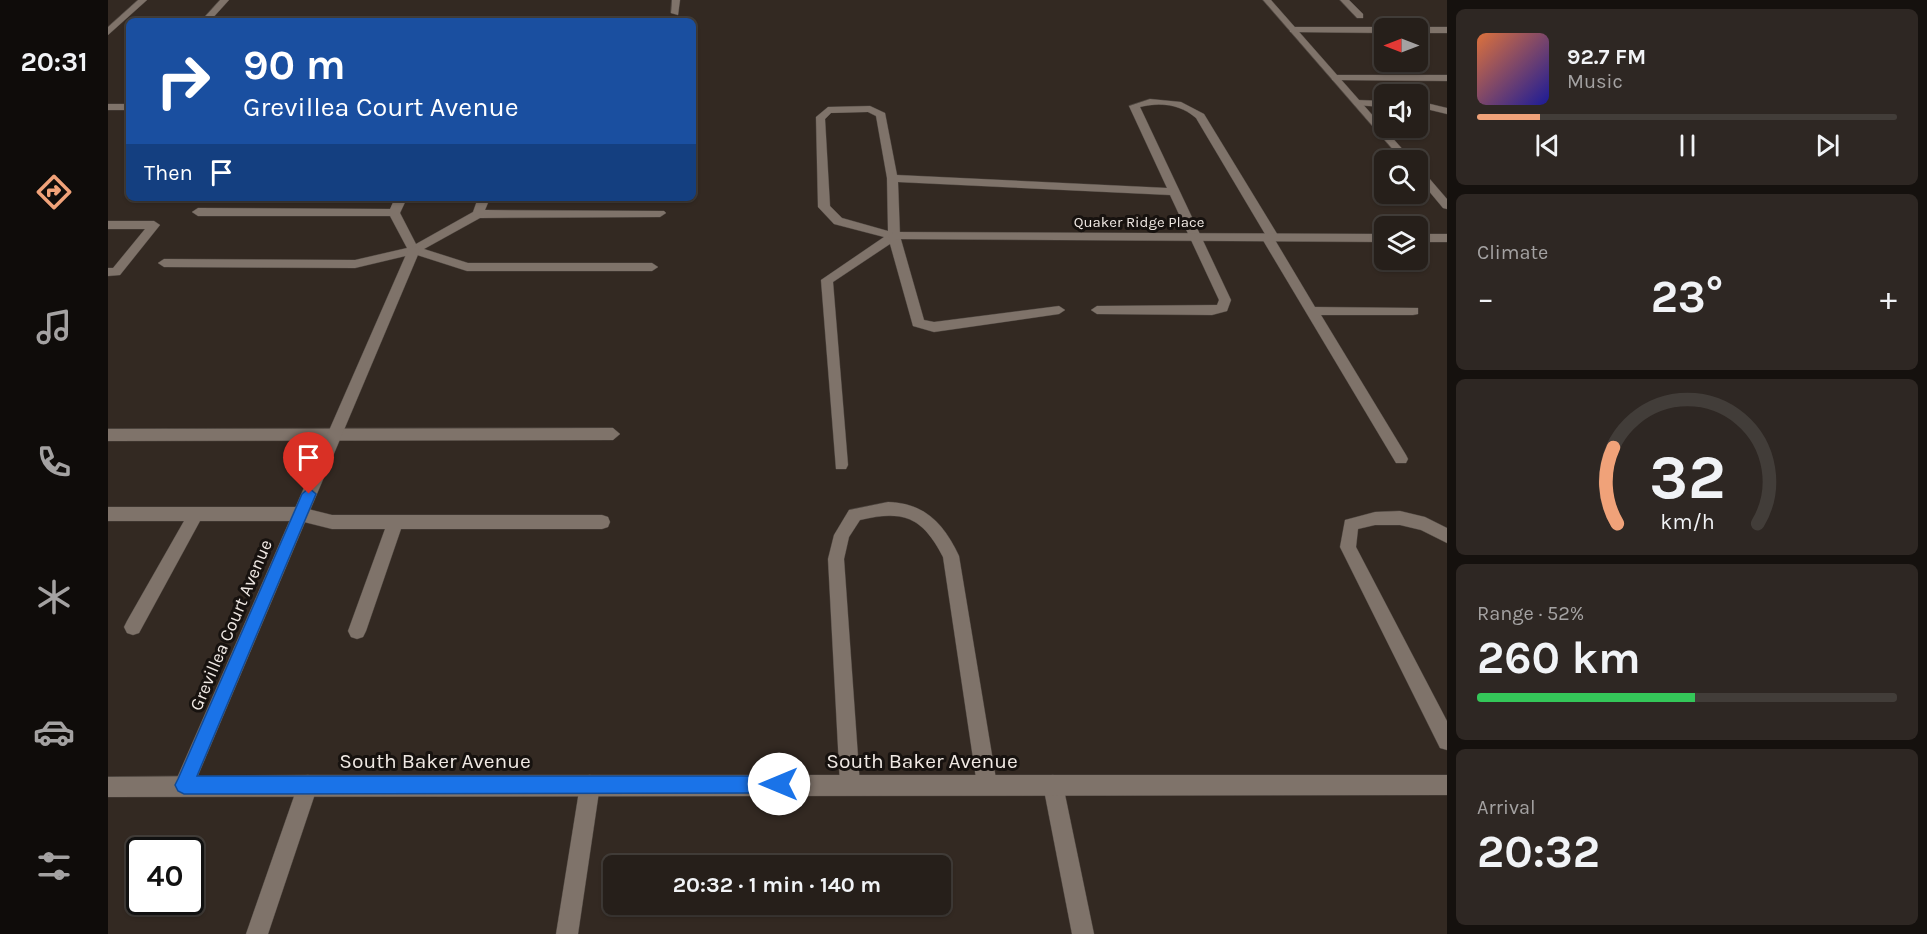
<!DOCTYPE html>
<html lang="en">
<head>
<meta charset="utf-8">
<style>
  :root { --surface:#261f1a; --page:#2e2723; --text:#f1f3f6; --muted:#a4a2a2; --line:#423d39; --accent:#f0a279 }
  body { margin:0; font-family:Karla,sans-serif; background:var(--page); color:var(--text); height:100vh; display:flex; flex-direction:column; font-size:22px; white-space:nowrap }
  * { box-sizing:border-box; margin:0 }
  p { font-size:20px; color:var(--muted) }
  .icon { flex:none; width:33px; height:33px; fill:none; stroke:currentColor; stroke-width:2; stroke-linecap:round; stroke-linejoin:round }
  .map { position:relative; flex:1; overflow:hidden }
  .side { display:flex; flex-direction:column; gap:9px; padding:9px; background:#15110e; width:480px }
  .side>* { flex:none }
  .top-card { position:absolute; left:18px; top:18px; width:570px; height:183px; border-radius:9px; box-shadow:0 2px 4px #0004,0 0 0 2px var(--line); background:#1a4fa0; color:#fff; overflow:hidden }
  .needle { width:39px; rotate:270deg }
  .fabs { position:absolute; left:1266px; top:18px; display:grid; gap:12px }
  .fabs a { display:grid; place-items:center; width:54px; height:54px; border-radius:9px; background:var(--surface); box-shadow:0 2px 4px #0004,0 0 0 2px var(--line); font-size:30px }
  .speed { position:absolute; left:18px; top:837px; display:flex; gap:12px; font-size:30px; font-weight:700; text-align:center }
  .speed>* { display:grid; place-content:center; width:78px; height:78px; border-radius:50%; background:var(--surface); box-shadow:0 2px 4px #0004,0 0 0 2px var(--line); line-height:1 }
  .speed .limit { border:3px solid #111; border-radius:9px; background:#fff; color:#111 }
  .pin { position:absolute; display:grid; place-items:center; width:51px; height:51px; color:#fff; margin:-62px -26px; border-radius:50% 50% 50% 0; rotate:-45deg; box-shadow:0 0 6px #0007 }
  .pin .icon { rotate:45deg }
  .me { position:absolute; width:66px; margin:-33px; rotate:270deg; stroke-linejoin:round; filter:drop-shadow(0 0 4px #0008) }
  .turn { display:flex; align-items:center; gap:21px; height:126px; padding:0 18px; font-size:27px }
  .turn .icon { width:78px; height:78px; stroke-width:2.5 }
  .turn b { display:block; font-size:42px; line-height:51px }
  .then { display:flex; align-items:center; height:57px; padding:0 18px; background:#0003; gap:12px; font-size:22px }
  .big { font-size:45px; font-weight:700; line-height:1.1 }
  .side .tile { flex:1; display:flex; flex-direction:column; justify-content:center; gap:9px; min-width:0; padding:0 21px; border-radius:9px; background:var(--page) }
  .side .dial { align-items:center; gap:0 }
  .dial svg { height:156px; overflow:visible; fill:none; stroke:var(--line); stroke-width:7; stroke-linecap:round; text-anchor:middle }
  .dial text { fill:var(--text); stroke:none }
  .song { display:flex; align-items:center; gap:18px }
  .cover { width:72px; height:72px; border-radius:9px; background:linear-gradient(135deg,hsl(20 70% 55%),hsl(240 70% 35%)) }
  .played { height:6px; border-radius:3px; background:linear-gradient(90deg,var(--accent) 15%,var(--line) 15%) }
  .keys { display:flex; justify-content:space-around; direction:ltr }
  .heat { display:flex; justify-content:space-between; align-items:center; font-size:33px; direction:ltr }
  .charge { height:9px; border-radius:4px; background:linear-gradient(90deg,#34c759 52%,var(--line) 0) }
  .trip { position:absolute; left:495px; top:855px; width:348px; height:60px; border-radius:9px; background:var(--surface); box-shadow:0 2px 4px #0004,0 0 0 2px var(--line); font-weight:700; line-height:60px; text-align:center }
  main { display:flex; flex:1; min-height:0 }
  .tabs { display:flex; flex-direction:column; width:108px; justify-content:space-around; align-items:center; background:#0f0c0a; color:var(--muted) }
  .tabs .icon { width:42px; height:42px }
  .tabs .current { color:var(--accent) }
  .tabs b { font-size:27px; color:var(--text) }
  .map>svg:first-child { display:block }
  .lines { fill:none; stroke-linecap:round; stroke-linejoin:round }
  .service-casing { stroke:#4d453f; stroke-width:1 }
  .minor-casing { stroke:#4d453f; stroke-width:1 }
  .tertiary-casing { stroke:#4d453f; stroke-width:1 }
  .service { fill:#7f736a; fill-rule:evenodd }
  .minor { fill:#7f736a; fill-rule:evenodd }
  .tertiary { fill:#7f736a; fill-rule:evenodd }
  .route { fill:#1a73e8; stroke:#114b97; stroke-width:1.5 }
  .labels { text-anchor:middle; stroke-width:6; stroke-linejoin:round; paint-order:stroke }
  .far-street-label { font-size:15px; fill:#f0e9e4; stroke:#17120f }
  .street-label { font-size:18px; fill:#f0e9e4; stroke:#17120f }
  .near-street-label { font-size:21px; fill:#f0e9e4; stroke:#17120f }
</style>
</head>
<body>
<main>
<nav class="tabs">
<b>20:31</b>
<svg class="icon current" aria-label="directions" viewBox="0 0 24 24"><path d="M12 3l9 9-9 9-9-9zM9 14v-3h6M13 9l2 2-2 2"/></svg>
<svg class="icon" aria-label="music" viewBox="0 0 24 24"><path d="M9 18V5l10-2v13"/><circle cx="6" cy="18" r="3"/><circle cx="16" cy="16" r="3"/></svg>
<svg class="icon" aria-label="phone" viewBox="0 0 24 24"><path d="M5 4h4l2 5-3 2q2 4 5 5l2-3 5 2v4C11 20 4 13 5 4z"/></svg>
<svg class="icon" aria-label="climate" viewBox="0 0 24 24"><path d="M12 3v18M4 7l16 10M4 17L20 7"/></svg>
<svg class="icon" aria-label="car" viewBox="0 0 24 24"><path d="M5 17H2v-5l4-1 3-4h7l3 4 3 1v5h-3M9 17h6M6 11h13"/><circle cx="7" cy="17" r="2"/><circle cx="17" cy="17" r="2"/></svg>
<svg class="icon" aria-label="filters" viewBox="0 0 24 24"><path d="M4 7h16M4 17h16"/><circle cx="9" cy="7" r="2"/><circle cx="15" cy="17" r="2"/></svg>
</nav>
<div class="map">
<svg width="1339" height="934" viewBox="0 0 1339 934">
  <rect width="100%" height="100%" fill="#332922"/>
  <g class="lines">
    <g class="service-casing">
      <g id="service">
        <path d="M112,0H121L102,21H93Z"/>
        <path d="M564,0H572L570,15L563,13Z"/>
        <path d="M1232,0H1241L1255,14V18H1249Z"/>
        <path d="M1185,27H1276L1279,28H1276V33L1182,32V28Z"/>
        <path d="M1310,27H1339V33H1310V28H1307Z"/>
        <path d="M1227,75H1339V81L1224,80V76Z"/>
        <path d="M1042,99L1073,102L1096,114L1171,237L1167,240L1207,307L1310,308V314L1305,315H1213L1298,455L1300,459L1298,463H1288L1153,237L1157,234L1088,118C1072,104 1052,102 1032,107L1123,300L1119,311L1104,315L989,314L983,310L989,306L1109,305L1111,300L1062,195L790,182L792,236L816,320L826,322L951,306L957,310L951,314L826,332L805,326L782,244L725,282L740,465L738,469H728L713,280L776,237L726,224L710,207L708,117L720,107L762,106L777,113L789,175L1059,188L1021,106ZM760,112L768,116L779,178L780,231L734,218L722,206L717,119L723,113Z"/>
        <path d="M1249,100L1276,101V107L1246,105V101Z"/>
        <path d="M1310,101L1339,108V114L1310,107Z"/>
        <rect x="0" y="104" width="21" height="6"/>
        <path d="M287,198H299L292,213L308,244L365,212L370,198H382L377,210L556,211L558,213L552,217L372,218L316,249L360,263H544L550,267L544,271H359L306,254L247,268L56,267L50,263L56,259L247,260L299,248L282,216H90L84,212L90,208L282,209Z"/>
        <path d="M0,221H46L52,225L12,275L0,276V268H5L37,229H0Z"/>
        <path d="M505,428L512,434L505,440L0,441V429Z"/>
        <path d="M780,502C817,503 836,524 851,556L889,785L886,792L879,795L872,792L869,785L835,557C814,516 795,510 752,520L741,537L736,559L752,785L749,792L742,795L735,792L732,785L720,559L726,535L741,510Z"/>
        <path d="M0,507H192L224,515H494L500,517L502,522L500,527L494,529H293L258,631L255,637L249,639L243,637L240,631L277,529H224L192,521H92L31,633L25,635L19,633L16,627L19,621L76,521H0Z"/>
        <path d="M1292,511L1317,517L1339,528V543L1313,530L1292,525H1267L1250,529L1248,547L1339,721V750L1332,748L1232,547L1237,520L1267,512Z"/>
        <path d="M200,775L207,778L210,785L160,934H138L190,785L193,778Z"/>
        <path d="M482,775L489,778L492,785L470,934H448L472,785L475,778Z"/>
      </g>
    </g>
    <g class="minor-casing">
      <g id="minor">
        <path d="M1155,0H1163L1304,160H1294Z"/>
        <path d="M1310,169L1314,170L1339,199V209L1335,208L1310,178Z"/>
        <path d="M786,232L1276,234V242L782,239L780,236Z"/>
        <rect x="1310" y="234" width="29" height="8"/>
        <path d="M306,246L312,250L83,792L76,795L69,792L66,785L69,778L300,250Z"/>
        <path d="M945,775L952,778L955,785L986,934H964L935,785L938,778Z"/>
      </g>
    </g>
    <g class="tertiary-casing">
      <g id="tertiary">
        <path d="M30,0H39L0,35V27Z"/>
        <path d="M200,775H1339V795L0,797V777Z"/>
      </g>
    </g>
    <use href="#service" class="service"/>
    <use href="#minor" class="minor"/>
    <use href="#tertiary" class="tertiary"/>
  </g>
  <path class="route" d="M201,488L208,494L89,776H671L678,778L680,784L678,791L671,793L76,794L70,791L67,785L70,779L194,494Z"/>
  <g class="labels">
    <g class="far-street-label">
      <text x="1031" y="227">Quaker Ridge Place</text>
    </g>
    <g class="street-label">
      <text transform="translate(123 625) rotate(-67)" y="6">Grevillea Court Avenue</text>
    </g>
    <g class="near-street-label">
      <text x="327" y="768">South Baker Avenue</text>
      <text x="814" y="768">South Baker Avenue</text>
    </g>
  </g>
</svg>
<div class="fabs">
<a><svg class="needle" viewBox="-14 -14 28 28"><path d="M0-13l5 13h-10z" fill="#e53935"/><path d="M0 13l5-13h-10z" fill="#a4a2a2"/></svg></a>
<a><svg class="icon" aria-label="sound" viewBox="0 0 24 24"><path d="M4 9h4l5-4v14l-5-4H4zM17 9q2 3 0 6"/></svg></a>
<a><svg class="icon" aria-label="search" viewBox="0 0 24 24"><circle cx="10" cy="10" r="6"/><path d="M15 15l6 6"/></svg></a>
<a><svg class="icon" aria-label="layers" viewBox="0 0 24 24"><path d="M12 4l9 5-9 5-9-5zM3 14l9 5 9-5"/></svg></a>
</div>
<div class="speed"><div class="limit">40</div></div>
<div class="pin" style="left:201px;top:494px;background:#d93025"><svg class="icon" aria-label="arrive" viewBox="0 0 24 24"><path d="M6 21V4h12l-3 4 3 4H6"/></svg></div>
<svg class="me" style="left:671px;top:784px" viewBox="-20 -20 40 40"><circle r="19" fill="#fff"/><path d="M0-13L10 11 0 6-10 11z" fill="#1a73e8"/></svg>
<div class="trip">20:32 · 1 min · 140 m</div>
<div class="top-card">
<div class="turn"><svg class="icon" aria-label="right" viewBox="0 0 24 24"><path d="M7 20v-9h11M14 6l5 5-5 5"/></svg><div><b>90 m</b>Grevillea Court Avenue</div></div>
<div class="then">Then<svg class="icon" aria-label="arrive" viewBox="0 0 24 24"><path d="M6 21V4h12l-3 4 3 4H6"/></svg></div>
</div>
</div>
<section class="side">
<div class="tile">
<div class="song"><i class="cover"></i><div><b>92.7 FM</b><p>Music</p></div></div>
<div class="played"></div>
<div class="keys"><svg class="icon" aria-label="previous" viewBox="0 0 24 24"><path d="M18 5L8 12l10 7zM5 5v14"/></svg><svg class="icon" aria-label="pause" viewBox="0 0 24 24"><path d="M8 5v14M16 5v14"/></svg><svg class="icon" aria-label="next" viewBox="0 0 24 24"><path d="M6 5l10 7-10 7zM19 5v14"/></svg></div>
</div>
<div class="tile"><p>Climate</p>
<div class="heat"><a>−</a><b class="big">23°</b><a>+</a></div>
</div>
<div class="tile dial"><svg viewBox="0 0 100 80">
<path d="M14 69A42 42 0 1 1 86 69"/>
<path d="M14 69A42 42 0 0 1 12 30" stroke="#f0a279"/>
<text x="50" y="56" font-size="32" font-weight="700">32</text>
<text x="50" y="72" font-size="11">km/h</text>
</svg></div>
<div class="tile"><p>Range · 52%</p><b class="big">260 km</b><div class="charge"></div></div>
<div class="tile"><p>Arrival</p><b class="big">20:32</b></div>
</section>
</main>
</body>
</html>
